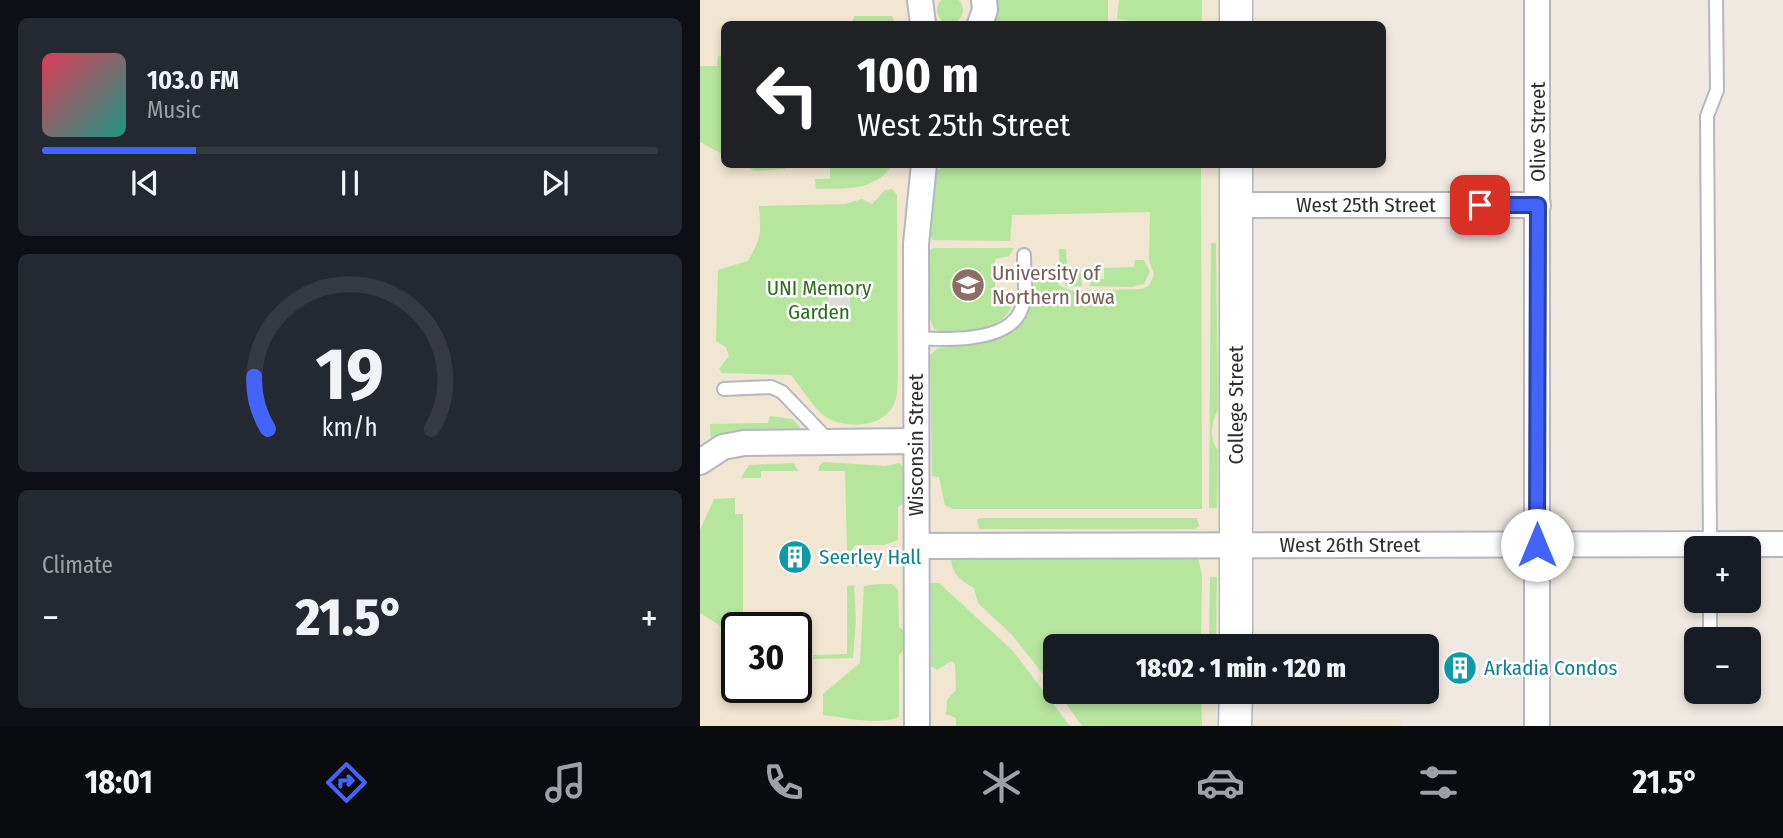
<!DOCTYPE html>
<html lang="en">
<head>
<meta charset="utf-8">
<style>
  :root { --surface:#171b24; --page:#242831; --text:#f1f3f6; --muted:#9ea1a6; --line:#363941; --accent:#4264fb }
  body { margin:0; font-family:"Fira Sans Condensed",sans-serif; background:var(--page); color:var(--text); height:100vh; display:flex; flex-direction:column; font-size:26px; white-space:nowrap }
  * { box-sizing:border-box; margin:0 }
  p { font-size:23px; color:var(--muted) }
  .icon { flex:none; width:38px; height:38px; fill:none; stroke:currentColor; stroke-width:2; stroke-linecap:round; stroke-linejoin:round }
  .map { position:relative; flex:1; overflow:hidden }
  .sheet { display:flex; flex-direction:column; gap:18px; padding:18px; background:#0d0f14; width:700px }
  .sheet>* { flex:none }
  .top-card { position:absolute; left:21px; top:21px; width:665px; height:147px; border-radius:10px; box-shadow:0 4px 10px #0003; background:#202124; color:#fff; overflow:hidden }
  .tools { position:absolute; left:984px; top:536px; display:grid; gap:14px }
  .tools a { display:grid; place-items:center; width:77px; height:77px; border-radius:10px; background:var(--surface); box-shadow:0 4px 10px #0003; font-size:35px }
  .speed { position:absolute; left:21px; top:612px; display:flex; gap:14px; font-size:35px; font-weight:700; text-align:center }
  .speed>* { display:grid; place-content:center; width:91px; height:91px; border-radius:50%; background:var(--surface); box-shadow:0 4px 10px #0003; line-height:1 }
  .speed .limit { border:4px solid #111; border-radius:10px; background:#fff; color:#111 }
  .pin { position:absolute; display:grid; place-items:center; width:60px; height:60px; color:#fff; margin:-30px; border-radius:14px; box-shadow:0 4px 10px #0006 }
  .me { position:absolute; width:77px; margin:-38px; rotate:0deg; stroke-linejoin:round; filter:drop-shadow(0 0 5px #0008) }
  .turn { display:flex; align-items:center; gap:24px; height:147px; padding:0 21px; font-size:32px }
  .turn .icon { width:91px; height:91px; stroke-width:2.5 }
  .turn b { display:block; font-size:49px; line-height:60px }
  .big { font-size:52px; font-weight:800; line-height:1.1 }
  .sheet .card { flex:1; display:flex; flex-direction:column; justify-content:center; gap:10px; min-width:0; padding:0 24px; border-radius:10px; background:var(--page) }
  .sheet .dial { align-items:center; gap:0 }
  .dial svg { height:182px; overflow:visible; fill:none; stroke:var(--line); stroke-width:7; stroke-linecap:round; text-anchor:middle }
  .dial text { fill:var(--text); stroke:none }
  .song { display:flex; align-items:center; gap:21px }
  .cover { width:84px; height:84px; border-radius:10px; background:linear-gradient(135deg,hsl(350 70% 55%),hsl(170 70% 35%)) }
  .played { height:7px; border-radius:4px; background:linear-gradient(90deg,var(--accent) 25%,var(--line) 25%) }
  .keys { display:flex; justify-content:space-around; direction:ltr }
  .heat { display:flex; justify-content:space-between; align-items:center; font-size:38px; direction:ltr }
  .trip { position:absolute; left:343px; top:634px; width:396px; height:70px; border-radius:10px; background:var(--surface); box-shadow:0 4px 10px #0003; font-weight:800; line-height:70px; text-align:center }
  .menu { display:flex; height:112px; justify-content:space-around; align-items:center; background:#090b0e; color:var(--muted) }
  .menu .icon { width:49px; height:49px }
  .menu .current { color:var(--accent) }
  .menu b { font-size:32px; color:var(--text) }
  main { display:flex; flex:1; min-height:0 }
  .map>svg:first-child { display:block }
  .education { fill:#f0e6d1; fill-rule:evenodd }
  .green { fill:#b6e59e }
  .plaza { fill:#dfdcd8 }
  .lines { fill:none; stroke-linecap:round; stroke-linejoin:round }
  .service-casing { stroke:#b4b7c1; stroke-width:16 }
  .minor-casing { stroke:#b4b7c1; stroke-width:28 }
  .tertiary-casing { stroke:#b4b7c1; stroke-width:35 }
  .path { stroke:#c9c9c9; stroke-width:4.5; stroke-dasharray:5 3.5; stroke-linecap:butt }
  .service { stroke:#fff; stroke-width:12 }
  .minor { stroke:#fff; stroke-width:24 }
  .tertiary { stroke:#fff; stroke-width:32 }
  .route-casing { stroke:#2b41a3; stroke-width:18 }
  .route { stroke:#4264fb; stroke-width:12 }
  .labels { text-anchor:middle; stroke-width:5; stroke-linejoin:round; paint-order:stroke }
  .street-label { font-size:21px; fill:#2e2e2e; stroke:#fff }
  .education-label { font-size:21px; fill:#785e54; stroke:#fff; text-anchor:start }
  .park-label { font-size:21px; fill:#2c6e1b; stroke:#fff }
  .culture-label { font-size:21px; fill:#0d838f; stroke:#fff; text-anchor:start }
</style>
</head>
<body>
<main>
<section class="sheet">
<div class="card">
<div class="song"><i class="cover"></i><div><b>103.0 FM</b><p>Music</p></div></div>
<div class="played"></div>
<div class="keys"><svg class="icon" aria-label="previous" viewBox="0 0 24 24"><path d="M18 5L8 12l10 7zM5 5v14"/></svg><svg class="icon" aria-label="pause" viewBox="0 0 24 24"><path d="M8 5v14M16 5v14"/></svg><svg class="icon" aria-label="next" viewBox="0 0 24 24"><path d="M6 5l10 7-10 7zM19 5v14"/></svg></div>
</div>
<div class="card dial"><svg viewBox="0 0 100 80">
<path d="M14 69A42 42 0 1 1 86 69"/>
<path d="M14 69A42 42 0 0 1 8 46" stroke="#4264fb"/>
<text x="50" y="56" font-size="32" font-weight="700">19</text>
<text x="50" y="72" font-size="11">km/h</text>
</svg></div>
<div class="card"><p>Climate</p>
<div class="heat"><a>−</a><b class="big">21.5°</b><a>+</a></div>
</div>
</section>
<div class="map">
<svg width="1083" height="726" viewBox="0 0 1083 726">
  <rect width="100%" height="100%" fill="#efe9e1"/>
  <path class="education" d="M0,0H533L534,24H24V164L536,165L524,646H355V691H518L515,721L702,719V726H0ZM37,628H96V688H37Z"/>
  <g class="green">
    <circle cx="250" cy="10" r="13"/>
    <path d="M293,0H408V24H290Z"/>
    <path d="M419,0H502V20C483,32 438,22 417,19Z"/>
    <path d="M154,16H192L195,24H152Z"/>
    <path d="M24,55V155L0,142V66H17L18,56Z"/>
    <path d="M41,165H85V169L56,171Z"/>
    <path d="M130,165V164L192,165C175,192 144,188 116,189L115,179H130Z"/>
    <path d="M247,165L501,166L502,509H253L245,505L239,477L232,476L230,355L238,348L283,344L315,331L327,315L334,282L353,275L360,286L372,291L442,289L449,286L454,275L449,260L450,212L312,215L310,241L233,240L228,232L233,172Z"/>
    <path d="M192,189L197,195L198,377C197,385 198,396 194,404C184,429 140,430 122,414C110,403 101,387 91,375L22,373L19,369L29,356L26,347L16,341L18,270L48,261C62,237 61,232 59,206L145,204L162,199L172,204L185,190Z"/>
    <path d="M511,243H516L518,410C511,422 509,439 518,450L517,508H509Z"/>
    <path d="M234,248H314L309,256L295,259V298L313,300C311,330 256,339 234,329L230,318V250Z"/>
    <path d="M359,249H366L367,267H380L382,286L366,287L360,273Z"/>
    <path d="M435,260H444L450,271L444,284L431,287L389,286L391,280L404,279V268L434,267Z"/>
    <path d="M70,416L92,419L100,427L99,431L11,443L10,424L68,423Z"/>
    <path d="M124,462L185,466L199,463L208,471L209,501L198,507V540L184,545H155L151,551H147L145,471H119V466Z"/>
    <path d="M94,463L98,471H61V478H41L49,465Z"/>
    <path d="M35,498V514H43V615L40,616L37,636L0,613V530L14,499Z"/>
    <path d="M281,518H497L499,526L495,529H279L277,519Z"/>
    <path d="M253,536L498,557L502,576L501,646H355V689L312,635L278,603L274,588C247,573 251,565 253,536Z"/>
    <path d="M510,577H517L516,646H509Z"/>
    <path d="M230,583H239L313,651L370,726H256V718L246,714L247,700L256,690L255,664L251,661L237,670L231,666Z"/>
    <path d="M178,584H192L198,590L199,627L209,634L208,645L199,655V717C178,726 144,717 123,715V694L160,663L164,586Z"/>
    <path d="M154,585L156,620L153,658L113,659V655L147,654V586Z"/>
    <path d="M37,646V669L20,650Z"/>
    <path d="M357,691H501L502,726H382Z"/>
  </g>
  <rect class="plaza" x="128" y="290" width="22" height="25"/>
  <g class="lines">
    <g class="service-casing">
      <g id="service">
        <path d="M216,338C244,340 308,343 321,310C328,294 324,272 324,255"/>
        <path d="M24,389L71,387L82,392L130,442"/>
        <path d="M1010,547L1007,116L1017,90L1016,0"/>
        <path d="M1010,600V639"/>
      </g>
    </g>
    <g class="minor-casing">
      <g id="minor">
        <path d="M220,0L223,24"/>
        <path d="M280,24L285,10L284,0"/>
        <path d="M536,205H838"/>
        <path d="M0,462L23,447L44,443L216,441"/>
        <path d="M217,546L1083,544"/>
        <path d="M217,726L216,244L224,164"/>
        <path d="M837,726V0"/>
      </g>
    </g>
    <g class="tertiary-casing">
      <g id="tertiary">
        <path d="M536,0V24"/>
        <path d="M536,646V164"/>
        <path d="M535,726L536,691"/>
      </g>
    </g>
    <path class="path" d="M147,564H158"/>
    <use href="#service" class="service"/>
    <use href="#minor" class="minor"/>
    <use href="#tertiary" class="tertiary"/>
  </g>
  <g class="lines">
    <g class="route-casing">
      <path id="route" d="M780,205H838L837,545"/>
    </g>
    <use href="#route" class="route"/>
  </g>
  <defs>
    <g id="university-disc" transform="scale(1.75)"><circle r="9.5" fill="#8d6e63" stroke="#fff"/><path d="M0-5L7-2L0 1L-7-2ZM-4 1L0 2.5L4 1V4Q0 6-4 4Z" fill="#fff"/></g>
    <g id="building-disc" transform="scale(1.75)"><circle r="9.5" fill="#0f9aa8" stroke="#fff"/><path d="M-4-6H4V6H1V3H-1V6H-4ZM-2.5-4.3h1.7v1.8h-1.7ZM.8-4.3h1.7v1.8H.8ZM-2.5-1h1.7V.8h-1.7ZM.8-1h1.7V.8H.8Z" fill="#fff"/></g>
  </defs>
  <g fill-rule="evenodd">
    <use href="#university-disc" x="268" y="285"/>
    <use href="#building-disc" x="95" y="557"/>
    <use href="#building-disc" x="760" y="668"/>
  </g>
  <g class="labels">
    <g class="street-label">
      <text transform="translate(838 132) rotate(-90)" y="7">Olive Street</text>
      <text x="666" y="212">West 25th Street</text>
      <text transform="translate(536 405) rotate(-90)" y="7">College Street</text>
      <text transform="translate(216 445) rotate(-90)" y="7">Wisconsin Street</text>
      <text x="650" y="552">West 26th Street</text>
    </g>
    <g class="education-label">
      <text x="292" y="280">University of<tspan x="292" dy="24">Northern Iowa</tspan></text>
    </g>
    <g class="park-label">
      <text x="119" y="295">UNI Memory<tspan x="119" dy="24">Garden</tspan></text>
    </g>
    <g class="culture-label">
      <text x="119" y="564">Seerley Hall</text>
      <text x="784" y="675">Arkadia Condos</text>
    </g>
  </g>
</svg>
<div class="tools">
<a>+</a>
<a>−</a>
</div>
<div class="speed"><div class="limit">30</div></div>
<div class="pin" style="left:780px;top:205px;background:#d93025"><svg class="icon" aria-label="arrive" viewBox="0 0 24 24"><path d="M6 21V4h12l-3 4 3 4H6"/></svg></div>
<svg class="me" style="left:837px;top:545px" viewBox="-20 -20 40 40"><circle r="19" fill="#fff"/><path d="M0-13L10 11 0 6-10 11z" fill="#4264fb"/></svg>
<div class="trip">18:02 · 1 min · 120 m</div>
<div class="top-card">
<div class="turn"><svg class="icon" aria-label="left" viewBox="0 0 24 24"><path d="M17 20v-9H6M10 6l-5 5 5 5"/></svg><div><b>100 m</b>West 25th Street</div></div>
</div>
</div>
</main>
<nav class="menu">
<b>18:01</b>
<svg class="icon current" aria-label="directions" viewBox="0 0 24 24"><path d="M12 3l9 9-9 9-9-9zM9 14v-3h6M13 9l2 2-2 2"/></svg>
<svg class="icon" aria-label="music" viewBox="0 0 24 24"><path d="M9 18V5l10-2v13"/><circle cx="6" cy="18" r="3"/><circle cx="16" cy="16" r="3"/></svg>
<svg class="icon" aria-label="phone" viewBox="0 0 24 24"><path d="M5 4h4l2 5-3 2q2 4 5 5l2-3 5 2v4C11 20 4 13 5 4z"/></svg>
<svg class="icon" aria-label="climate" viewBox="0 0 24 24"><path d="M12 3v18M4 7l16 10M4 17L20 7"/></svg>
<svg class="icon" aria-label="car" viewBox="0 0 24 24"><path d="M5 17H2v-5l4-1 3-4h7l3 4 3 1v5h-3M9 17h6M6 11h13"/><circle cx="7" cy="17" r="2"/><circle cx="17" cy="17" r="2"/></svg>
<svg class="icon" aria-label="filters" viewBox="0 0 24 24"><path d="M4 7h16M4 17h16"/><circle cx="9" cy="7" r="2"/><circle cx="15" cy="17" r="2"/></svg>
<b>21.5°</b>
</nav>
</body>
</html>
